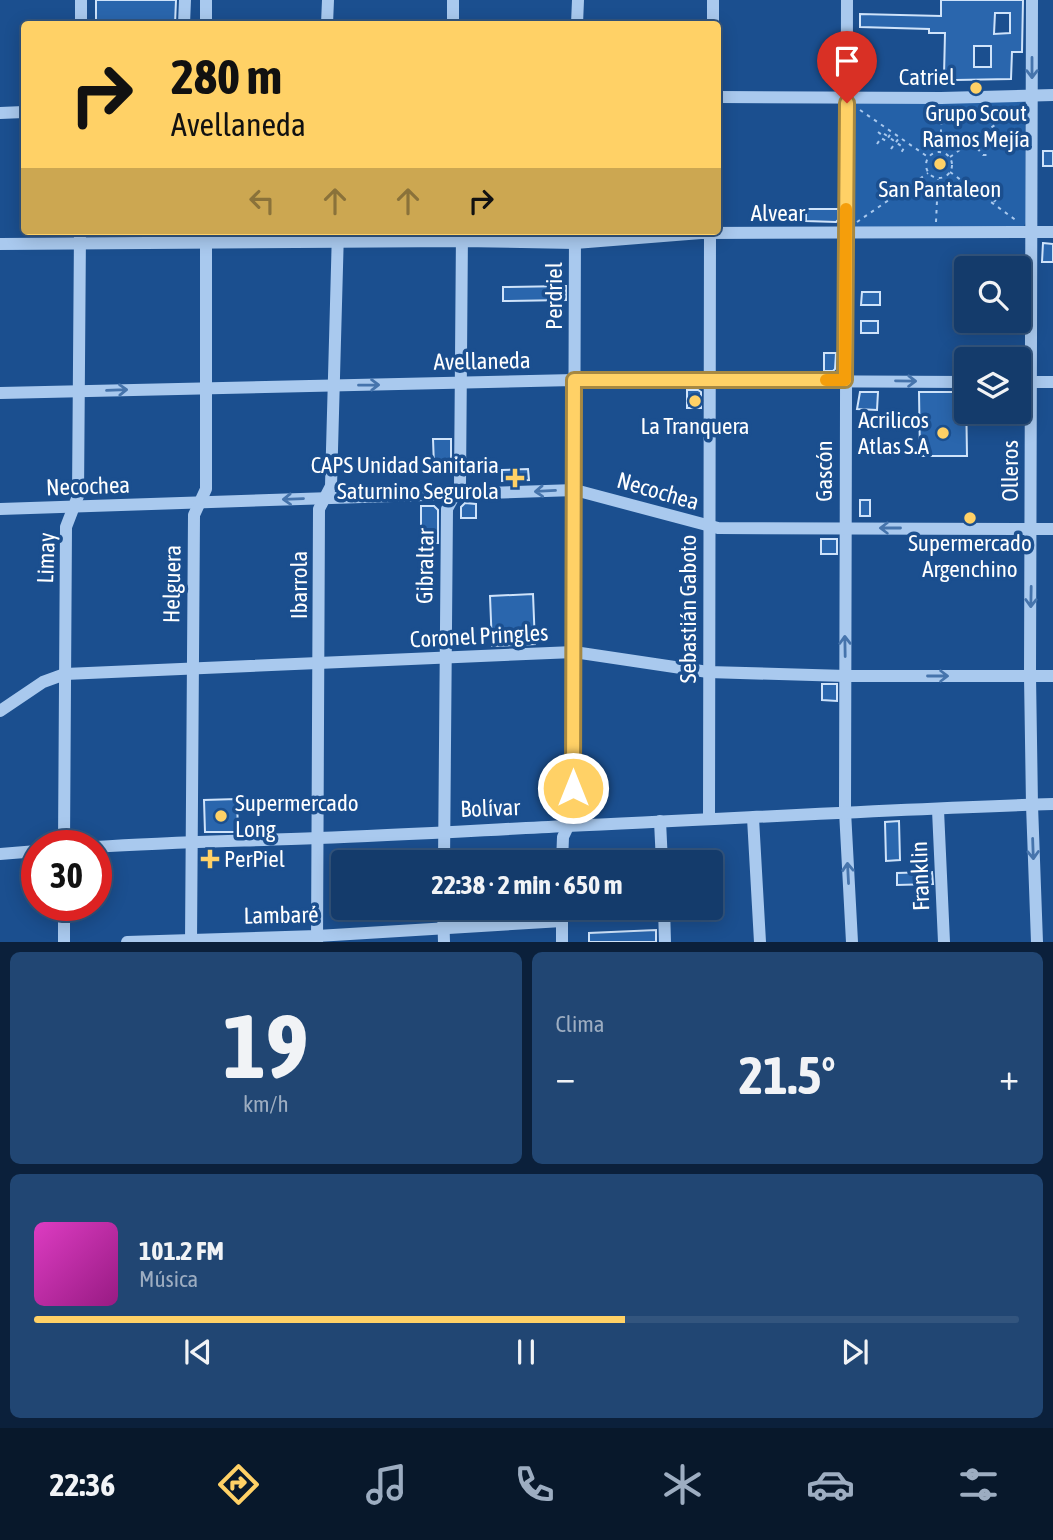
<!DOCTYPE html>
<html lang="es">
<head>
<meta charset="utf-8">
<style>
  :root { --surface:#143b6b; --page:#214673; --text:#f1f3f6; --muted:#9dadc1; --line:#33557e; --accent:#ffd166 }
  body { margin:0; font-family:"Asap Condensed",sans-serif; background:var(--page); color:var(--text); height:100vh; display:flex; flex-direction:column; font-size:26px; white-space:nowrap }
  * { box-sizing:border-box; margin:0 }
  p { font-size:23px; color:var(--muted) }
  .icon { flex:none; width:38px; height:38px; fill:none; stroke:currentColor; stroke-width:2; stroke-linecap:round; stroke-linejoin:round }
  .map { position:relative; height:942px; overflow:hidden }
  .details { display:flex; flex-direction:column; gap:10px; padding:10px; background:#0b203b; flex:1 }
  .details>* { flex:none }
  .hud { position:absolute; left:21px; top:21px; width:700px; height:214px; border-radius:7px; box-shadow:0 4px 18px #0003,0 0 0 2px var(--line); background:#ffd166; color:#111; overflow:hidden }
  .fabs { position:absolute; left:954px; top:256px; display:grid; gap:14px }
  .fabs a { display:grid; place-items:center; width:77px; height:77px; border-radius:7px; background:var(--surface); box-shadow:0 4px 18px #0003,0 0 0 2px var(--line); font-size:35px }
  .speed { position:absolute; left:21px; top:830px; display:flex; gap:14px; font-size:35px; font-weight:700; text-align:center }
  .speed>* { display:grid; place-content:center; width:91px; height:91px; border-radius:50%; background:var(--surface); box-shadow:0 4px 18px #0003,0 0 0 2px var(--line); line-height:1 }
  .speed .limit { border:10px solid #d22; background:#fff; color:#111 }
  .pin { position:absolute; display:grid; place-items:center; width:60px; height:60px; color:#fff; margin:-72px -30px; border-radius:50% 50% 50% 0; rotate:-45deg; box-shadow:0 0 7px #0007 }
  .pin .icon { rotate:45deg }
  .me { position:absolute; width:77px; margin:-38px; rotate:0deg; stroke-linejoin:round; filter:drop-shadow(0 0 5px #0008) }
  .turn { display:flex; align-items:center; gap:24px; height:147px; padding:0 35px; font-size:32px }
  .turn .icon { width:91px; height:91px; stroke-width:2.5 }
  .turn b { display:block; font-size:49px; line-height:60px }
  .lanes { display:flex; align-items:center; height:66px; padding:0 35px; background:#0003; justify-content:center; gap:35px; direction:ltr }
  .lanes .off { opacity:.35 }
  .big { font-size:52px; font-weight:700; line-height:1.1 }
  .details .card { flex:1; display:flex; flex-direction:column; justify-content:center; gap:10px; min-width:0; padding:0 24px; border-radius:10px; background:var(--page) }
  .details .dial { align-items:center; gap:0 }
  .dial b { font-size:91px; line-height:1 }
  .song { display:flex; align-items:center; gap:21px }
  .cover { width:84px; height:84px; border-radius:10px; background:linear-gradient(135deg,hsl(310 70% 55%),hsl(310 70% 35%)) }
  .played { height:7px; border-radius:4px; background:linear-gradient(90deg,var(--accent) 60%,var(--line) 60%) }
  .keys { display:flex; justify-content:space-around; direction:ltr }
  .heat { display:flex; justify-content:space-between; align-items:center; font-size:38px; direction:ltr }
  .details .tiles { flex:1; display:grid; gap:10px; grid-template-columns:1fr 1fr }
  .card:last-child { grid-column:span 2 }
  .trip { position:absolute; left:331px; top:850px; width:392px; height:70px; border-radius:7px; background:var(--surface); box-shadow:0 4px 18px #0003,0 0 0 2px var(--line); font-weight:700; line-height:70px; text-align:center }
  .tab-bar { display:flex; height:112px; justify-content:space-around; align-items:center; background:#08182b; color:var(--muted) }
  .tab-bar .icon { width:49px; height:49px }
  .tab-bar .active { color:var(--accent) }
  .tab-bar b { font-size:32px; color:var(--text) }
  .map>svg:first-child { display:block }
  .green { fill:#2461a8 }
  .building { fill:#2a66ad; stroke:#cfe3fa; stroke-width:2; fill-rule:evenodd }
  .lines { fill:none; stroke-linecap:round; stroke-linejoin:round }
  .path { stroke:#a9c9ee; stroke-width:2; stroke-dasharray:3.5 5; stroke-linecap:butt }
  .minor { stroke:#a9c9ee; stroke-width:12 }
  .oneway { stroke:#4674ac }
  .route-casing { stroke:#a68842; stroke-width:18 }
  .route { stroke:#ffd166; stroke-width:12 }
  .slow { stroke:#f59e0b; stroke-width:12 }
  .poi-dot { fill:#ffd166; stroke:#1b4f8f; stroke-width:2.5 }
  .labels { text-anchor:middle; stroke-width:7; stroke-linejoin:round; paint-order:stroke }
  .street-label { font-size:23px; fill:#fff; stroke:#1b4f8f }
  .poi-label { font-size:23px; fill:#fff; stroke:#1b4f8f }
</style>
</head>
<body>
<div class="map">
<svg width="1053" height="942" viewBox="0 0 1053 942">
  <rect width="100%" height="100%" fill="#1b4f8f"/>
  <path class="green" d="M856,101L1022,102L1025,107L1026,222L1024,226L856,227L852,225V104Z"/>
  <g class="building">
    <path d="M96,0H176L175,24H96Z"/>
    <path d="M941,0H1023L1022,52H1012L1011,79L955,80L944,76L945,33H929V29L860,27V14L941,16ZM995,13H1010V33L994,34ZM974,46H991V67H974Z"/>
    <rect x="1043" y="151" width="10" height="15"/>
    <path d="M806,209H838V220L836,222L806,221Z"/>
    <path d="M1043,243L1053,244V262H1042Z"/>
    <path d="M566,286V300L503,301V287Z"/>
    <path d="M862,292H880V305H861Z"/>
    <rect x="861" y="321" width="17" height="12"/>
    <path d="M824,353H836L835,369L833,371H824Z"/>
    <path d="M687,390H698L701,392V408H687Z"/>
    <path d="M860,392H878L877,410L857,409Z"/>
    <path d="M919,392H966L967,456H920Z"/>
    <path d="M433,439H451V466H434Z"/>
    <path d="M528,469L529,480L502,481V470Z"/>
    <rect x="860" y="500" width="10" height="16"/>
    <path d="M465,503L476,504V518H461V507Z"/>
    <path d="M421,506H434L438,510V543H421Z"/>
    <rect x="821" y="539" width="16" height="15"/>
    <path d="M533,594L535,644L492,646L490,596Z"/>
    <path d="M822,684H837V701L822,700Z"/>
    <path d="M237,799L238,832H205L204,800Z"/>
    <path d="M899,821L900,860L886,861L885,822Z"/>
    <path d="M932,872L933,884L897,885V873Z"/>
    <path d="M656,930V942H589V933Z"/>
  </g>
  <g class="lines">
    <g class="path">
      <path d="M860,110L928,157"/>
      <path d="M878,132L882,135L883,133L904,148L901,153L904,155"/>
      <path d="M972,142L983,155H988"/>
      <path d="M877,144L881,138L886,141L891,133"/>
      <path d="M891,149L899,138"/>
      <path d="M940,150L942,110"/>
      <circle cx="939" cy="165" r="13"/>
      <path d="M950,157L1020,107"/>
      <path d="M950,172L1017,221"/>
      <path d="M994,202L1001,192"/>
      <path d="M857,222L928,173"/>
      <path d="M936,222L938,179"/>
    </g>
    <g class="minor">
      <path d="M81,0V24"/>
      <path d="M206,0V24"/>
      <path d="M453,0V24"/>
      <path d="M847,0L845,811L852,942"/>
      <path d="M1032,0L1030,676L1032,805L1037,942"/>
      <path d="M184,24L185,0"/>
      <path d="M327,24L328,0"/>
      <path d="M577,24L578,0"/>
      <path d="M713,24V0"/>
      <path d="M718,97L941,98L1053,95"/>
      <path d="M0,113L24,112"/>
      <path d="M0,244L462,241L575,243L701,233L1053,232"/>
      <path d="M1018,382H1053"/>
      <path d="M0,393L574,380L966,382"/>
      <path d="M0,509L575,490L718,528L1053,529"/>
      <path d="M0,711L43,682L65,674L574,652L708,672L846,676H1053"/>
      <path d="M938,810L944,942"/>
      <path d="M709,818L710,231"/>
      <path d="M753,818L760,942"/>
      <path d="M660,821L662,863"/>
      <path d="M64,845L66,527L78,496L80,231"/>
      <path d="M96,847C170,842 244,841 318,838C401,835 484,830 567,826C729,819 891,809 1053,804"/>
      <path d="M0,854L37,851"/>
      <path d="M444,863L447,509L460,485L462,231"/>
      <path d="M562,863L563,837L573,816L575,231"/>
      <path d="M64,905V942"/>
      <path d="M443,908L444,942"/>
      <path d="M562,908V942"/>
      <path d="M664,908L665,942"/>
      <path d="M127,942L317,936L562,921"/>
      <path d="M191,942L194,515L206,489V231"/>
      <path d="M317,942L319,509L331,486L338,231"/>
    </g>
  </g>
  <defs><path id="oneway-shaft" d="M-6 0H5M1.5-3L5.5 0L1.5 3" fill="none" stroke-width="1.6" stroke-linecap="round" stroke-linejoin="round" transform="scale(1.75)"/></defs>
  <g class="oneway">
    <use href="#oneway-shaft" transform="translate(1032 68) rotate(90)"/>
    <use href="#oneway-shaft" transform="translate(906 381) rotate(1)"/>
    <use href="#oneway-shaft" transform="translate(369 385) rotate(-1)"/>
    <use href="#oneway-shaft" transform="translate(117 390) rotate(-2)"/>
    <use href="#oneway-shaft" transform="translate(545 491) rotate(177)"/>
    <use href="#oneway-shaft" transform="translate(293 499) rotate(178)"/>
    <use href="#oneway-shaft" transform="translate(890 528) rotate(-180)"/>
    <use href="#oneway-shaft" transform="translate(1031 597) rotate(91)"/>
    <use href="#oneway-shaft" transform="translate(845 646) rotate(-91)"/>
    <use href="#oneway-shaft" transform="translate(938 676)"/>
    <use href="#oneway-shaft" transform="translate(1033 849) rotate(88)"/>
    <use href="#oneway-shaft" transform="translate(848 873) rotate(-93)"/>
  </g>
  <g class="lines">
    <g class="route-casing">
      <path id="route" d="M573,788L574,380H845L847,103"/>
    </g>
    <use href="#route" class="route"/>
    <path class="slow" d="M826,380H845L846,209"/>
  </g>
  <g class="poi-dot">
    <circle cx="976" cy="88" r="7"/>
    <circle cx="940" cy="164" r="7"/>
    <circle cx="695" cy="401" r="7"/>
    <circle cx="943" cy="433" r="7"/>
    <path d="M511.5 467.5h7v7h7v7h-7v7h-7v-7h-7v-7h7z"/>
    <circle cx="970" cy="518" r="7"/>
    <circle cx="221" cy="816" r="7"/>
    <path d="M206.5 848.5h7v7h7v7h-7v7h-7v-7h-7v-7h7z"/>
  </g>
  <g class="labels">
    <g class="street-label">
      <text x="927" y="85">Catriel</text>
      <text x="778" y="221">Alvear</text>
      <text transform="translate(554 296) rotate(-90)" y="8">Perdriel</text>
      <text transform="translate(482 361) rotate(-1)" y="8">Avellaneda</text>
      <text transform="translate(824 471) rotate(-90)" y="8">Gascón</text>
      <text transform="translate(1010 471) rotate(-90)" y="8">Olleros</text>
      <text transform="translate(88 486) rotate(-2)" y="8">Necochea</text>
      <text transform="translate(658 491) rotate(16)" y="8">Necochea</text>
      <text transform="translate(46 558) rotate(-88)" y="8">Limay</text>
      <text transform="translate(425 566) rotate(-89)" y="8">Gibraltar</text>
      <text transform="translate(172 584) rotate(-89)" y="8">Helguera</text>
      <text transform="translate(299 585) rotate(-90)" y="8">Ibarrola</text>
      <text transform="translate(688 609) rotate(-90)" y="8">Sebastián Gaboto</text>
      <text transform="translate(479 636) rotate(-3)" y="8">Coronel Pringles</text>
      <text transform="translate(490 808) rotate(-2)" y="8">Bolívar</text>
      <text transform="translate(920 876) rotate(-92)" y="8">Franklin</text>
      <text transform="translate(281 915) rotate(-1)" y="8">Lambaré</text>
    </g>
    <g class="poi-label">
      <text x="976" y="121">Grupo Scout<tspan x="976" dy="26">Ramos Mejía</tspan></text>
      <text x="940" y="197">San Pantaleon</text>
      <text x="929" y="428" text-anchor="end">Acrilicos<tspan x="929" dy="26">Atlas S.A</tspan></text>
      <text x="695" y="434">La Tranquera</text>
      <text x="499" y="473" text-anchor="end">CAPS Unidad Sanitaria<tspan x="499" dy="26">Saturnino Segurola</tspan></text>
      <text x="970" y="551">Supermercado<tspan x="970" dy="26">Argenchino</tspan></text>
      <text x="235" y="811" text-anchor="start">Supermercado<tspan x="235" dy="26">Long</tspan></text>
      <text x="224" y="867" text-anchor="start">PerPiel</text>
    </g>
  </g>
</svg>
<div class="fabs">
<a><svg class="icon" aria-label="search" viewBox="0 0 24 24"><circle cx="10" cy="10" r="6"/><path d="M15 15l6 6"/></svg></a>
<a><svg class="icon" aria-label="layers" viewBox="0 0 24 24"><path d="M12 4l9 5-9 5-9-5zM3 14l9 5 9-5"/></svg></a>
</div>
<div class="speed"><div class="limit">30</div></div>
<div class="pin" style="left:847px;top:103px;background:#d93025"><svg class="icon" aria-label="arrive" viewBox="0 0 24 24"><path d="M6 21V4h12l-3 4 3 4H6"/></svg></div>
<svg class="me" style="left:573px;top:788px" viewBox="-20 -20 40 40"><circle r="17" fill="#ffd166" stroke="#fff" stroke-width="3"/><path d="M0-11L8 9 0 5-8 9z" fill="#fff"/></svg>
<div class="trip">22:38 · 2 min · 650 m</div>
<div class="hud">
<div class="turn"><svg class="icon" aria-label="right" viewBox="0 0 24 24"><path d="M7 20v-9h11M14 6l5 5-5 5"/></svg><div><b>280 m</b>Avellaneda</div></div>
<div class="lanes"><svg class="icon off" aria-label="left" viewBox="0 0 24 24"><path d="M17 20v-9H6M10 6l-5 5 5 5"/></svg><svg class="icon off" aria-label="ahead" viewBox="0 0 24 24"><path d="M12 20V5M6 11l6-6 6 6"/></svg><svg class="icon off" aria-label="ahead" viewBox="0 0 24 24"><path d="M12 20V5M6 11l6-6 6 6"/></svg><svg class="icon" aria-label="right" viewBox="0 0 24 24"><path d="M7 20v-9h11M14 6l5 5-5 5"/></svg></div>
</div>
</div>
<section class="details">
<div class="tiles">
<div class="card dial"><b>19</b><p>km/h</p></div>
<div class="card"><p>Clima</p>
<div class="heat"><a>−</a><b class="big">21.5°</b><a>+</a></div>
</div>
<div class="card">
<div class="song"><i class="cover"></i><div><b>101.2 FM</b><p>Música</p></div></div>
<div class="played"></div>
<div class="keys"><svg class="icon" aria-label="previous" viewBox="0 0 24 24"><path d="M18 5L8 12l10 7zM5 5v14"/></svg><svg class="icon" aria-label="pause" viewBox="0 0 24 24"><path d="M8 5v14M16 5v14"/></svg><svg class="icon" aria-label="next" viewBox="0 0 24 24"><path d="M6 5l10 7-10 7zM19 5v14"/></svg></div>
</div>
</div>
</section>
<nav class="tab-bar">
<b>22:36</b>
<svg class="icon active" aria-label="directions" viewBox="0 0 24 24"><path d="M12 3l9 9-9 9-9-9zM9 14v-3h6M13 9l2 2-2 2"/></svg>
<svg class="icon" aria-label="music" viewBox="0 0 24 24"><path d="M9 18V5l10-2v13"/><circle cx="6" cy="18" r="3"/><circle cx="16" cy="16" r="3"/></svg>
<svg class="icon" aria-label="phone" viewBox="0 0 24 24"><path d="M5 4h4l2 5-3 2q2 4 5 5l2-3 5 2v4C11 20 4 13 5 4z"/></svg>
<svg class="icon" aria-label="climate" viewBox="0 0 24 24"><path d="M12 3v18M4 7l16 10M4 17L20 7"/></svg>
<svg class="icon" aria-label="car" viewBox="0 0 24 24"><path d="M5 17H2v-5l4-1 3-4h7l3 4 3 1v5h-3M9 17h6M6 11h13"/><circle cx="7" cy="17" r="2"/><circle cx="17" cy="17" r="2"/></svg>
<svg class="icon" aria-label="filters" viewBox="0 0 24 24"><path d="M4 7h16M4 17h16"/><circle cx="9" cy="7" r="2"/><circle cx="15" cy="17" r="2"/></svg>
</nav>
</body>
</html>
